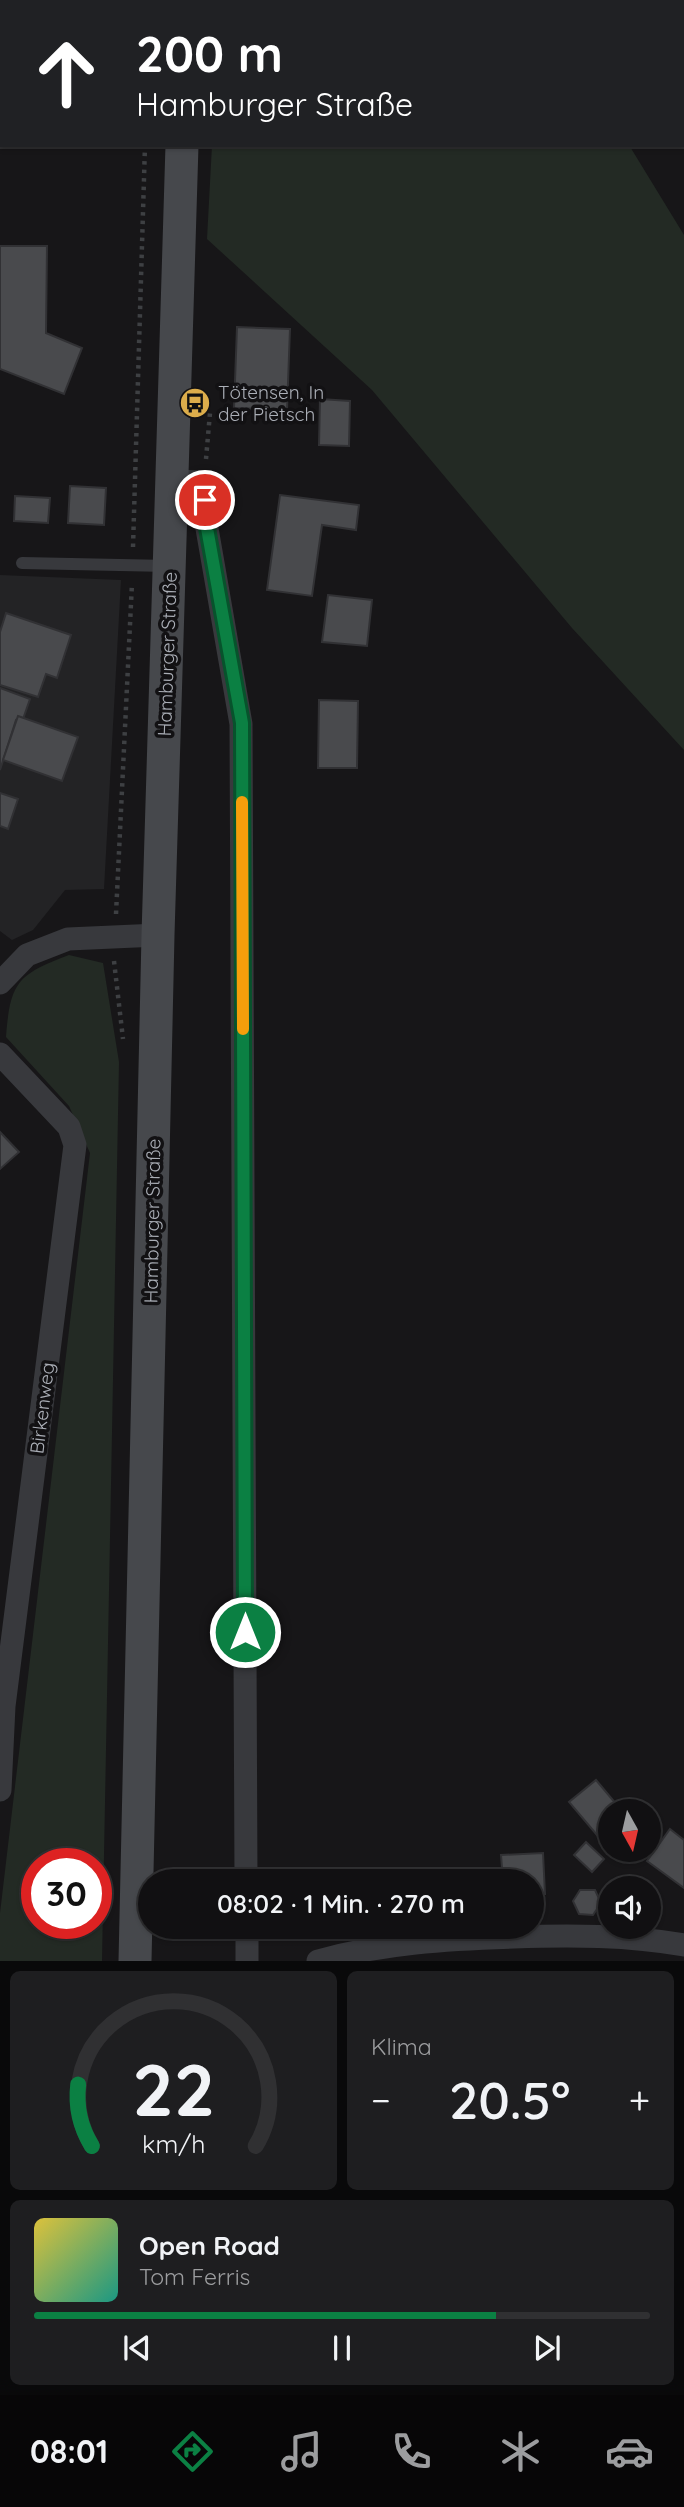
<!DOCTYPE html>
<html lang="de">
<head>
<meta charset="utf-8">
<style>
  :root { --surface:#111012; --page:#1e1e20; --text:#f1f3f6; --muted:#9c9d9f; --line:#303032; --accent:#0b8043 }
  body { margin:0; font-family:Quicksand,sans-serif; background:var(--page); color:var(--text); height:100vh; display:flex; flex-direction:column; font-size:26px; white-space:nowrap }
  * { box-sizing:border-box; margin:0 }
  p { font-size:23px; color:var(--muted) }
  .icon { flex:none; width:38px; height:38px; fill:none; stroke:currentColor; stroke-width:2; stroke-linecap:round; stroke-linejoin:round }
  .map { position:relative; height:1961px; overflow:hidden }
  .details { display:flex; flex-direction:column; gap:10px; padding:10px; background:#09090a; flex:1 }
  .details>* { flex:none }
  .hud { position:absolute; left:0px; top:0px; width:684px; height:147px; box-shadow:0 2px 5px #0004,0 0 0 2px var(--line); background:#202124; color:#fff; overflow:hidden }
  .needle { width:46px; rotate:172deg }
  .buttons { position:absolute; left:598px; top:1799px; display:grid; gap:14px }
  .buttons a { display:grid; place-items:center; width:63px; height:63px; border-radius:50%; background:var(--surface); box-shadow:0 2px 5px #0004,0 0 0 2px var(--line); font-size:35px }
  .speed { position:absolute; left:21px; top:1848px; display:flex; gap:14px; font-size:35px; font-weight:700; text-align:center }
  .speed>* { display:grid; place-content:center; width:91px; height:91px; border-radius:50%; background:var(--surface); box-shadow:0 2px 5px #0004,0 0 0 2px var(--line); line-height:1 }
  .speed .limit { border:10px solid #d22; background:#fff; color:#111 }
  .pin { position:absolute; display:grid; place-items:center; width:60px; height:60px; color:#fff; margin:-30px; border:4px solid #fff; border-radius:50%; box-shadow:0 2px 7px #0007 }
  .me { position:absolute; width:77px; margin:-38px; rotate:0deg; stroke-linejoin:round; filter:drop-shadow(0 0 5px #0008) }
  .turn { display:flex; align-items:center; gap:24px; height:147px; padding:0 21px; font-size:32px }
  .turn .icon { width:91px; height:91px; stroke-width:2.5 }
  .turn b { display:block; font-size:49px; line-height:60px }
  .big { font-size:52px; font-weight:600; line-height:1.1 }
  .details .card { flex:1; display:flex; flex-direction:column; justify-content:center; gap:10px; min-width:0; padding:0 24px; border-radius:10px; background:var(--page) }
  .details .dial { align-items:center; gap:0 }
  .dial svg { height:182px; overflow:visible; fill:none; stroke:var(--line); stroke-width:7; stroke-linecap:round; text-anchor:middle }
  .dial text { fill:var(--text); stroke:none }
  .song { display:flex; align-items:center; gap:21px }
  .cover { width:84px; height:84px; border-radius:10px; background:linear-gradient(135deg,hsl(50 70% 55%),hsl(170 70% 35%)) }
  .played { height:7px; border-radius:4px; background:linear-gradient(90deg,var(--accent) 75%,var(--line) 75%) }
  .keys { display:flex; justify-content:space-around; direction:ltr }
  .heat { display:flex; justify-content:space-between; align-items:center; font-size:38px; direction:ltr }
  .details .tiles { flex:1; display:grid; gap:10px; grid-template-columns:1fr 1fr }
  .card:last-child { grid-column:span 2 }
  .trip { position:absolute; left:138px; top:1869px; width:406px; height:70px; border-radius:35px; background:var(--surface); box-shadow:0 2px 5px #0004,0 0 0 2px var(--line); font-weight:600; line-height:70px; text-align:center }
  .dock { display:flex; height:112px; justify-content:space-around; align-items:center; background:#070607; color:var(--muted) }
  .dock .icon { width:49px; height:49px }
  .dock .selected { color:var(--accent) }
  .dock b { font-size:32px; color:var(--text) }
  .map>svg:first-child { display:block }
  .built { fill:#232325 }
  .green { fill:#232a24; fill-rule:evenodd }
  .building { fill:#494a4d; stroke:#313134; stroke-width:2 }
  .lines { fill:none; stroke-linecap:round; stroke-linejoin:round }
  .path { stroke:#3e4043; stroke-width:4.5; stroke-dasharray:3.5 5; stroke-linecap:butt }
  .service { stroke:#38393d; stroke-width:12 }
  .minor { stroke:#38393d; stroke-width:23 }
  .secondary { stroke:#46484c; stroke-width:33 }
  .route-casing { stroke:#07532c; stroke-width:18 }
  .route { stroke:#0b8043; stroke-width:12 }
  .slow { stroke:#f59e0b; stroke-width:12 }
  .labels { text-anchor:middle; stroke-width:7; stroke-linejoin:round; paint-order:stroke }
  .poi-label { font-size:19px; fill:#aaaeb6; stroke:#121113; text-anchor:start }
  .street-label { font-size:19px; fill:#aaaeb6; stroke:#121113 }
</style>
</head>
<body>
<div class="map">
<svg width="684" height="1961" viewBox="0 0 684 1961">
  <rect width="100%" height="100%" fill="#171618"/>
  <path class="built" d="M0,575L121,580L104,889L65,890L33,930L12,940L0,931Z"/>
  <g class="green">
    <path d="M212,145H629L684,235V750L572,628L372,390L207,239Z"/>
    <path d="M69,955L103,963L119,1062L102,1961H0V1913L90,1153L69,1106L6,1037C10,982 18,974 69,955ZM37,1864H96V1923H37Z"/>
  </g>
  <g class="building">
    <path d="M0,246H47L46,333L82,348L64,394L0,369Z"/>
    <path d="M237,327L290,329L287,410L234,408Z"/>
    <path d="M320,399L350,401L349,446L319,445Z"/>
    <path d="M70,486L106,488L104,525L68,523Z"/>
    <path d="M280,495L359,505L356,530L322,525L312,596L267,590Z"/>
    <path d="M15,496L50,498L48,523L14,521Z"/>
    <path d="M328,595L372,600L367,646L322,642Z"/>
    <path d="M6,613L71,635L57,678L46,674L38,697L0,685V632Z"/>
    <path d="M0,688L30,699L22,722L16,720L0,770Z"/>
    <path d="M319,700L358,701L357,768H318Z"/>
    <path d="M18,716L78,737L62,781L3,760Z"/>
    <path d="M0,793L18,799L8,829L0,826Z"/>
    <path d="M0,1132L19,1152L0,1169Z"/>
    <path d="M596,1780L622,1811H611V1824L597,1835L569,1802Z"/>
    <path d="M670,1829L684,1840V1888L647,1861Z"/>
    <path d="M586,1842L604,1859L592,1872L574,1855Z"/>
    <path d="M543,1853L545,1894L532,1895V1881H503L501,1855Z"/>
    <path d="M580,1890H595L601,1903L593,1915L579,1914L573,1901Z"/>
  </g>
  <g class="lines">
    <g class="path">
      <path d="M149,2V0"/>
      <path d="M206,406L210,413L206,459"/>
      <path d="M133,547L145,145"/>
      <path d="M116,914L132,583"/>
      <path d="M114,961L123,1039"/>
    </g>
    <path class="service" d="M22,563L169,566"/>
    <g class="minor">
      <path d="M172,481L204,482L205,517L241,724L246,1881"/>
      <path d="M0,983L27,955L68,939L158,935"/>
      <path d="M0,1054L69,1127L75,1145L4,1706L0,1790"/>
      <path d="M247,1927V1961"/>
      <path d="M318,1961C383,1943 447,1939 514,1937C570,1935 628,1935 684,1945"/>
    </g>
    <g class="secondary">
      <path d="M186,2V0"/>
      <path d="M135,1961L158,935L182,145"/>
    </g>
  </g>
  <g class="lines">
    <g class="route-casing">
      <path id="route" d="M205,500V517L242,723L245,1632"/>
    </g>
    <use href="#route" class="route"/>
    <path class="slow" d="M242,802L243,1029"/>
  </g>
  <defs>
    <g id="bus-disc" transform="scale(1.575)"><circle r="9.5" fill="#dcad4b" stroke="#121113"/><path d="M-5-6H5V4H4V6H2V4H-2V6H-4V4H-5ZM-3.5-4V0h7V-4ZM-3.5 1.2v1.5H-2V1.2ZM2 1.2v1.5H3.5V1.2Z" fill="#111"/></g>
  </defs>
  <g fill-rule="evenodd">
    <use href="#bus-disc" x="195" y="403"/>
  </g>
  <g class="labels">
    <g class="poi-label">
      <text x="218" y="399">Tötensen, In<tspan x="218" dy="22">der Pietsch</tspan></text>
    </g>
    <g class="street-label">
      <text transform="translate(167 654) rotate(-88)" y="7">Hamburger Straße</text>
      <text transform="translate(152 1221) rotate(-89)" y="7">Hamburger Straße</text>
      <text transform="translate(42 1408) rotate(-83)" y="7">Birkenweg</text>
    </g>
  </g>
</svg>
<div class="buttons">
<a><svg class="needle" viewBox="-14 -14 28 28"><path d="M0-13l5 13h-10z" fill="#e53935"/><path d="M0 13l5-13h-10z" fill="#9c9d9f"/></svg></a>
<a><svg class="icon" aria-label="sound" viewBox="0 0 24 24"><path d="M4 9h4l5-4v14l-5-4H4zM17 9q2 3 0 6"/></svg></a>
</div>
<div class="speed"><div class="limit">30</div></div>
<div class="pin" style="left:205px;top:500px;background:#d93025"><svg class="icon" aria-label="arrive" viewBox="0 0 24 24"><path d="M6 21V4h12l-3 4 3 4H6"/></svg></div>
<svg class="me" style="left:245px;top:1632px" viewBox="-20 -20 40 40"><circle r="17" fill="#0b8043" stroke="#fff" stroke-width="3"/><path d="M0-11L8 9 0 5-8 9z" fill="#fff"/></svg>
<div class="trip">08:02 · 1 Min. · 270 m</div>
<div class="hud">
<div class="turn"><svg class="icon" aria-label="ahead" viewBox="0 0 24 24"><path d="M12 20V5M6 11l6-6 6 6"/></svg><div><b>200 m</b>Hamburger Straße</div></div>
</div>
</div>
<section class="details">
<div class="tiles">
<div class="card dial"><svg viewBox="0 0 100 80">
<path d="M14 69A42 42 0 1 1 86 69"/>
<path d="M14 69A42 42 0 0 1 8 42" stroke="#0b8043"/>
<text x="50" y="56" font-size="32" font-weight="700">22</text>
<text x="50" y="72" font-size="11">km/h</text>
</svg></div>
<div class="card"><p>Klima</p>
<div class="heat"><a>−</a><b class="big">20.5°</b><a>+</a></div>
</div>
<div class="card">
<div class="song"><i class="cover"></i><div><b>Open Road</b><p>Tom Ferris</p></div></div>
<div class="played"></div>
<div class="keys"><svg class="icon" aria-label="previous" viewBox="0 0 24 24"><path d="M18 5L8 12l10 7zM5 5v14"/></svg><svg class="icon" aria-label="pause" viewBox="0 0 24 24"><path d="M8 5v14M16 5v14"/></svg><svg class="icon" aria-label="next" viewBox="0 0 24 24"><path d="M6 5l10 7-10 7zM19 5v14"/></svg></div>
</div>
</div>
</section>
<nav class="dock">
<b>08:01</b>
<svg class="icon selected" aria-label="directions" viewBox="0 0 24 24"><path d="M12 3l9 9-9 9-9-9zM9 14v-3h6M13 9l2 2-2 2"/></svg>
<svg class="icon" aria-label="music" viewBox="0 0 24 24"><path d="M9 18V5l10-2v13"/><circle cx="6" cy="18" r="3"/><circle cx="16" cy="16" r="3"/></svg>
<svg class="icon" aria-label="phone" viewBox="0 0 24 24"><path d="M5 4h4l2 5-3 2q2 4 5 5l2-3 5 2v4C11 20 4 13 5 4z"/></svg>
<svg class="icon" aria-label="climate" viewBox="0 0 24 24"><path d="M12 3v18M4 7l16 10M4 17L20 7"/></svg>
<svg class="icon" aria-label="car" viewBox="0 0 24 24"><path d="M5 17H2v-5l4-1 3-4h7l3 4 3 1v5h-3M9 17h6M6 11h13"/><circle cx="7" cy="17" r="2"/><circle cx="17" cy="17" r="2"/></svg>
</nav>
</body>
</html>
